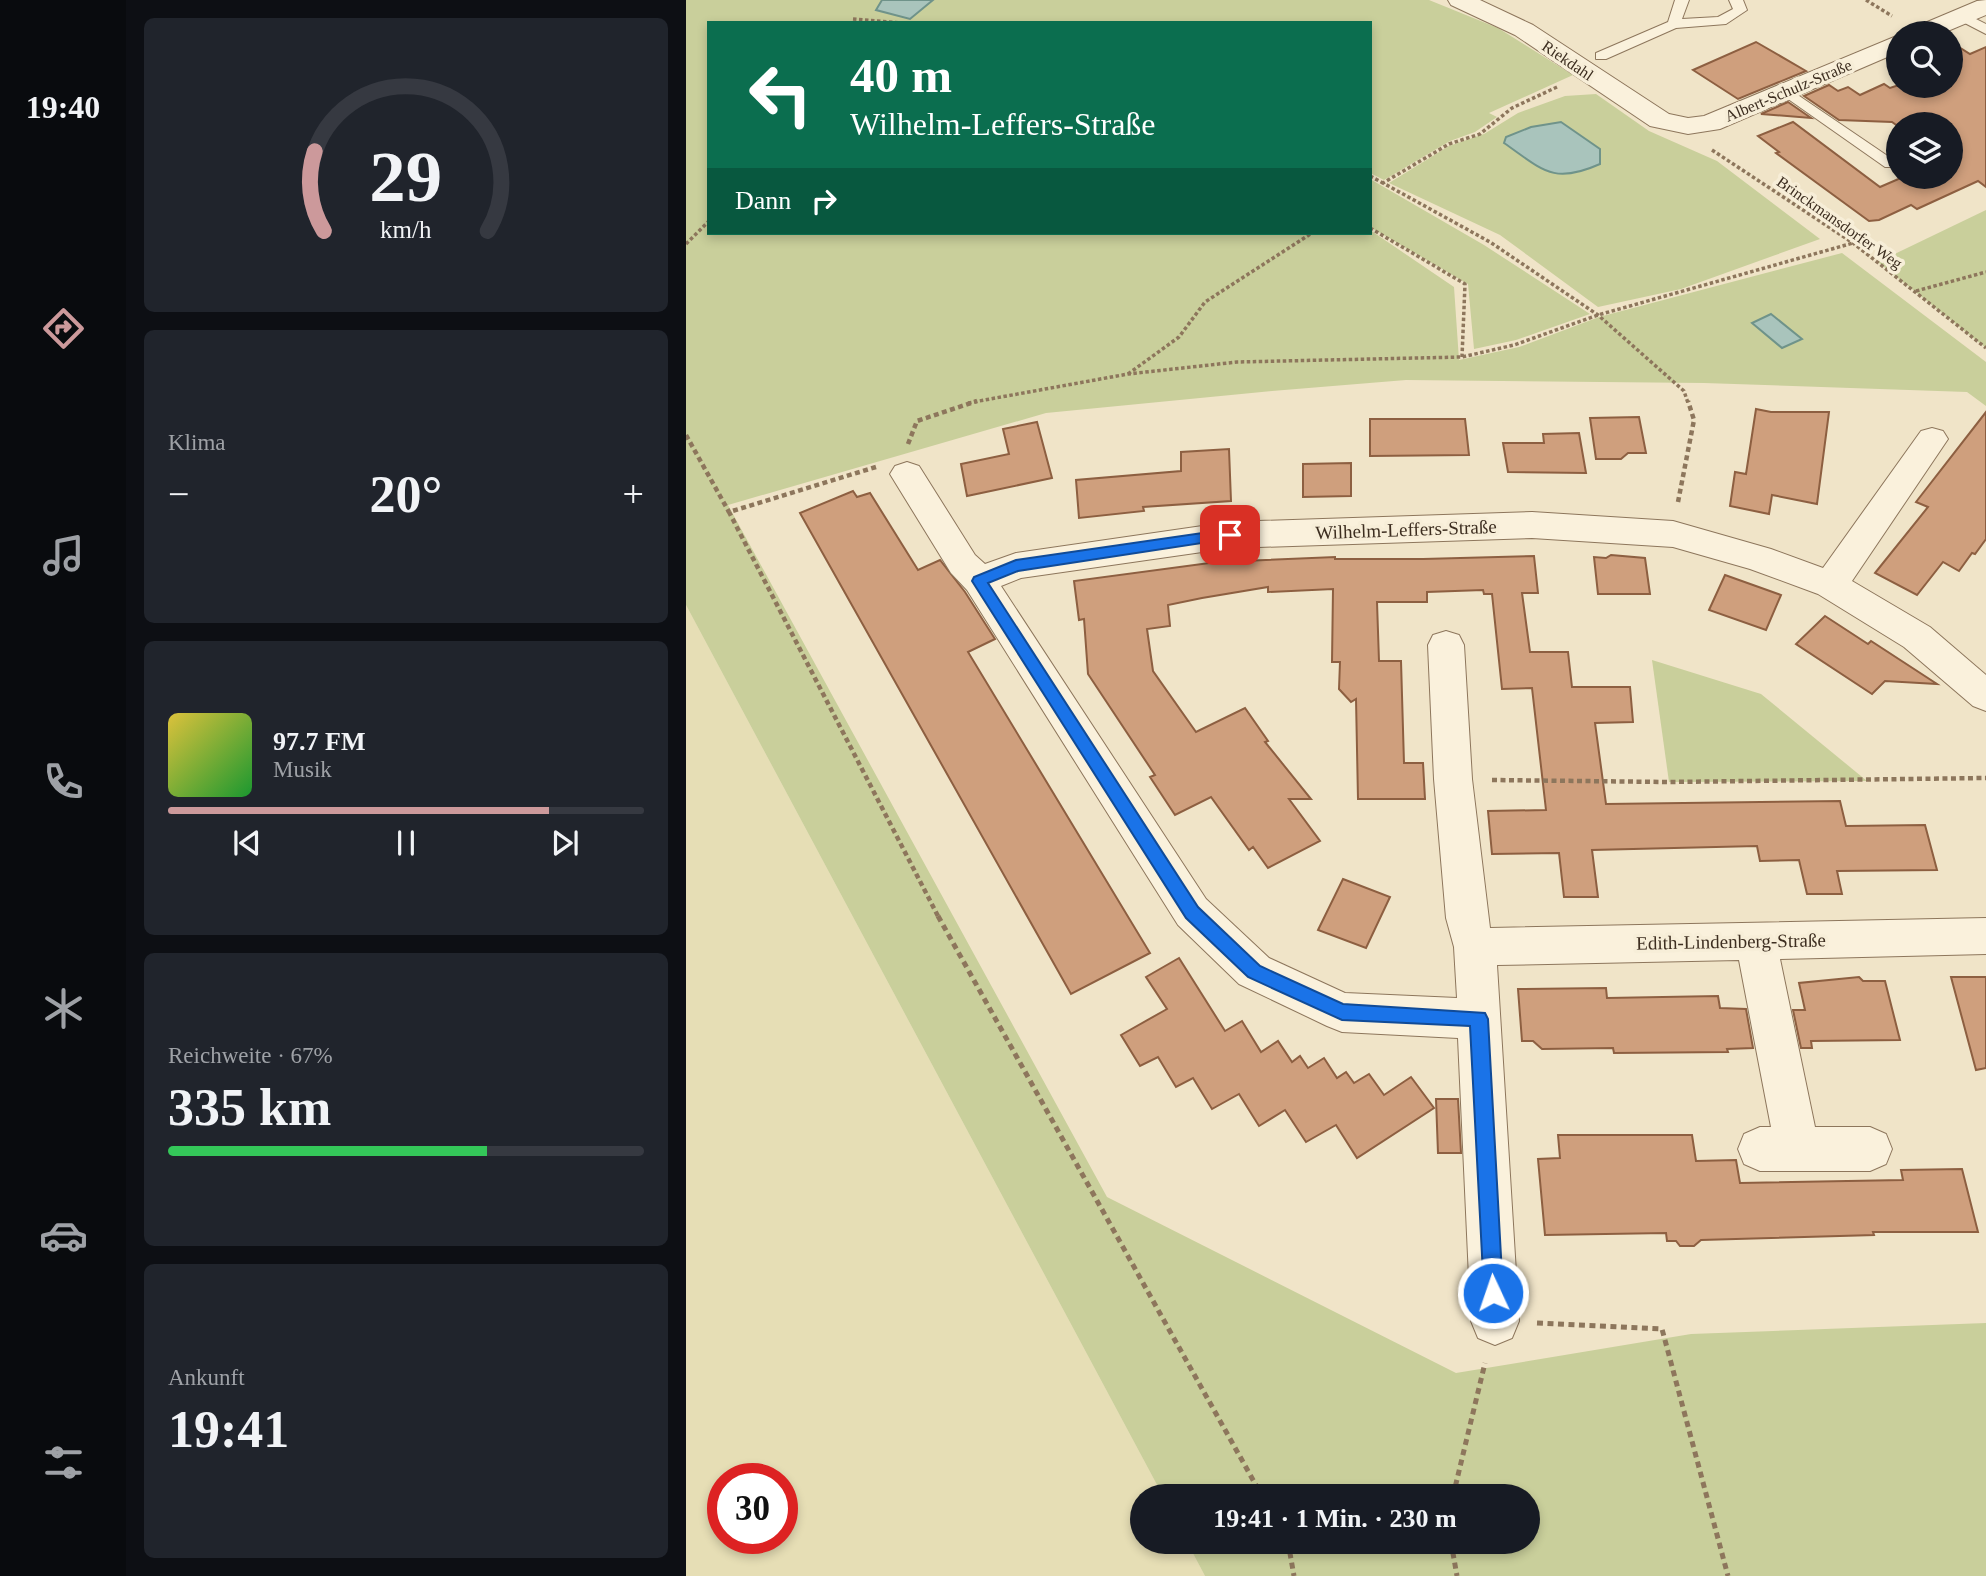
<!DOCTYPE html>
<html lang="de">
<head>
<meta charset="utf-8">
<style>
  :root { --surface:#171b24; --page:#20242c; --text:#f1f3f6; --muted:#9ea1a6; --line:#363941; --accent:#cc999b }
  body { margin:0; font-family:"Times New Roman",serif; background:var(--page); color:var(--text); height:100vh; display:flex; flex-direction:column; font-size:26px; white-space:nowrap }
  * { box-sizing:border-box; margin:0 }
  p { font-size:23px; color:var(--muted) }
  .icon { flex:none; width:38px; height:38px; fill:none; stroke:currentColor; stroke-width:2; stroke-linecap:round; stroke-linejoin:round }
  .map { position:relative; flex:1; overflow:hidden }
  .side { display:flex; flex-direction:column; gap:18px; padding:18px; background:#0d0f14; width:560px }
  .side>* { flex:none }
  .top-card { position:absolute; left:21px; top:21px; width:665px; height:214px; border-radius:0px; box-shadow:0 4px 10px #0003; background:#0b6e4f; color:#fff; overflow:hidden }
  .controls { position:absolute; left:1200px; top:21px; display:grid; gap:14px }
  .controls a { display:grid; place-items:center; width:77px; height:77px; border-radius:50%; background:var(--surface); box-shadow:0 4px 10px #0003; font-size:35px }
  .speed { position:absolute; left:21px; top:1463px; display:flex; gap:14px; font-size:35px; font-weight:700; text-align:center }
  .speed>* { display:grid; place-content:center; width:91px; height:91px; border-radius:50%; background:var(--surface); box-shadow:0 4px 10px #0003; line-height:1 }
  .speed .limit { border:10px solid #d22; background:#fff; color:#111 }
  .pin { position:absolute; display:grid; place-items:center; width:60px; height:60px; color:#fff; margin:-30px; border-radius:14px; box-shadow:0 4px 10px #0006 }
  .me { position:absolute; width:77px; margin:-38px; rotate:357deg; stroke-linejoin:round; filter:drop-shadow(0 0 5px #0008) }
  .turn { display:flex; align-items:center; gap:24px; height:147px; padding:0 28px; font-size:32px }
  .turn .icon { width:91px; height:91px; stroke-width:2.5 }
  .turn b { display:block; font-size:49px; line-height:60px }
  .then { display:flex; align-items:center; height:66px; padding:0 28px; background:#0003; gap:14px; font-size:26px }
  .big { font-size:52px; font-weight:700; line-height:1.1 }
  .side .card { flex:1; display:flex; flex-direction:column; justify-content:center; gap:10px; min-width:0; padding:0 24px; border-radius:10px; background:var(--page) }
  .side .dial { align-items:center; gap:0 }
  .dial svg { height:182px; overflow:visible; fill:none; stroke:var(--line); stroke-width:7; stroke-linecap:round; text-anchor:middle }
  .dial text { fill:var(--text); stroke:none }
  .song { display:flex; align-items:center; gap:21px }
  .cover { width:84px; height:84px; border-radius:10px; background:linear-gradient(135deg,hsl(50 70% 55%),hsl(130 70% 35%)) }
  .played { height:7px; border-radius:4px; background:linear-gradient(90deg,var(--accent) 80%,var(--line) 80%) }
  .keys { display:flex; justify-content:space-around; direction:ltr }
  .heat { display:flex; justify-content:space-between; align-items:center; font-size:38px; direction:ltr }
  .charge { height:10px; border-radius:5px; background:linear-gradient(90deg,#34c759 67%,var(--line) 0) }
  .trip { position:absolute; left:444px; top:1484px; width:410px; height:70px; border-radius:35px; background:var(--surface); box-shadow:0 4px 10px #0003; font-weight:700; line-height:70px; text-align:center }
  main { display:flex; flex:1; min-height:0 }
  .tabs { display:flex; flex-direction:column; width:126px; justify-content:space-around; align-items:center; background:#090b0e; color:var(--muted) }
  .tabs .icon { width:49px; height:49px }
  .tabs .active { color:var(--accent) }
  .tabs b { font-size:32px; color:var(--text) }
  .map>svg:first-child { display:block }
  .farmland { fill:#e6deb5; fill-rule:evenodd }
  .green { fill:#c9cf9b }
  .water { fill:#a9c4bc; stroke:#6f938a; stroke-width:2 }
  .building { fill:#cf9f7d; stroke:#8d5f41; stroke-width:2 }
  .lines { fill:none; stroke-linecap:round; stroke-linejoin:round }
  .service-casing { stroke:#8d765c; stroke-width:2 }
  .minor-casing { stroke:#8d765c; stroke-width:2 }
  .path-far2 { stroke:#8d765c; stroke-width:3.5; stroke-dasharray:3.5 2.5; stroke-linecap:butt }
  .path-far1 { stroke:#8d765c; stroke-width:4.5; stroke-dasharray:5 3.5; stroke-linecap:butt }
  .path { stroke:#8d765c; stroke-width:5; stroke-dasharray:6 4.5; stroke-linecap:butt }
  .service { fill:#faf1dc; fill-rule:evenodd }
  .minor { fill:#faf1dc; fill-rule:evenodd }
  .route { fill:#1a73e8; stroke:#114b97; stroke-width:2 }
  .labels { text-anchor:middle; stroke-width:7; stroke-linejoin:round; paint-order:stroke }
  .far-street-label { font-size:16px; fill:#3d2e20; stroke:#f7eed8 }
  .street-label { font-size:19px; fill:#3d2e20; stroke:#f7eed8 }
</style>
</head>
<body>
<main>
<nav class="tabs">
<b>19:40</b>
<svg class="icon active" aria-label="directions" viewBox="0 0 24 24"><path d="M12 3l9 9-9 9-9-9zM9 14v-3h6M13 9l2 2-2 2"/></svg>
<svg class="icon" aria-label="music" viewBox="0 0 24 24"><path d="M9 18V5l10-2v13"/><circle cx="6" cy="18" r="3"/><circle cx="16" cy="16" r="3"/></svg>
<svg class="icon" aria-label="phone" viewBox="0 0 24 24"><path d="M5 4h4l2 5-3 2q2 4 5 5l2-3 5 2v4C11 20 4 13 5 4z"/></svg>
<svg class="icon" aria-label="climate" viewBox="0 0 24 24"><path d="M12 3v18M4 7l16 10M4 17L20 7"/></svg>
<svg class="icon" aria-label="car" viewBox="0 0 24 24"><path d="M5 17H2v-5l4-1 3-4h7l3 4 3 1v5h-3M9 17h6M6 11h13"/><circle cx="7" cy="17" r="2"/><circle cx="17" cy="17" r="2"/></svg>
<svg class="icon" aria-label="filters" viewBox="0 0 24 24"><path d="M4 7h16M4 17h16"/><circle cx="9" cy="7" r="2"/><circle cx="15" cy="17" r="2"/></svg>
</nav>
<section class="side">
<div class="card dial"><svg viewBox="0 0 100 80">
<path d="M14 69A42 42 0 1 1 86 69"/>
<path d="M14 69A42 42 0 0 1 10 34" stroke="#cc999b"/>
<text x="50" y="56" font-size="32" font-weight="700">29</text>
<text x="50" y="72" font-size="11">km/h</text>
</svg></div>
<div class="card"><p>Klima</p>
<div class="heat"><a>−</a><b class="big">20°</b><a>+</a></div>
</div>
<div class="card">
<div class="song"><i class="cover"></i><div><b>97.7 FM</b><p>Musik</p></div></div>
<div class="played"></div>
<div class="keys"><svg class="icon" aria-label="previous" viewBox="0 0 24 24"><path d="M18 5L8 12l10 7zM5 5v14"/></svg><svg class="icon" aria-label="pause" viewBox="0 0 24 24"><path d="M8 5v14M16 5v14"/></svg><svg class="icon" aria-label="next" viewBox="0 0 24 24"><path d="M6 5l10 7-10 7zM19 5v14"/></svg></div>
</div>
<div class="card"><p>Reichweite · 67%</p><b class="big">335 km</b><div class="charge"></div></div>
<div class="card"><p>Ankunft</p><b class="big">19:41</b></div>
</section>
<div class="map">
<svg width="1300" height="1576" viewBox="0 0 1300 1576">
  <rect width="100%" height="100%" fill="#f0e4c8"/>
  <path class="farmland" d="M0,605L477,1496H457V1542H501L519,1576H0ZM37,1479H96V1538H37Z"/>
  <g class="green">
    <path d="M0,0H743L812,28L887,75L803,113L811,117L789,132L764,141L698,180L684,173V23H23V233H684V230L768,287L773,360L833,347L913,317L1156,253L1300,362V406L1281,392L1018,383L720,380L586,391L360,413L42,505L421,1197L770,1373L1005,1334L1300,1323V1576H519L501,1542H842V1496H477L0,605Z"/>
    <path d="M910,94L963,131L1031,161L1134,239L995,289L912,307L814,235L703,183L763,146L798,134L832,113L879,96Z"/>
    <path d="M684,179L798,245L904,314L830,340L788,349L782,284L684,227Z"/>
    <path d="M1300,210V348L1192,262Z"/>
    <path d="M966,660L1075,694L1181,781L983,782Z"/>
  </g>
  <g class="water">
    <path d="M196,0H247L224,19L190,10Z"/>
    <path d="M875,122L914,149V164C867,185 857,170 818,143L820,137L845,127Z"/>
    <path d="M1085,314L1116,339L1096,348L1066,323Z"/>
  </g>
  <g class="building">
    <path d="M1070,42L1120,71L1052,99L1007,70Z"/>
    <path d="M1265,42L1284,54L1300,47V187L1292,181L1231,209L1225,205L1193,220L1183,221L1090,153L1093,152L1072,136L1107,122L1194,187L1217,177H1265V124H1213V127L1206,122L1153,120L1118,96L1143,85L1152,91L1162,87L1174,95L1198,84L1204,88L1213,85L1265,86Z"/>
    <path d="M1102,102L1125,118L1075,114Z"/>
    <path d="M1070,409L1085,412H1143L1131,504L1086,495L1083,514L1044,506L1049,472L1060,474Z"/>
    <path d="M1300,412V539L1289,554L1286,553L1273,571L1257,562L1231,595L1189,573L1242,507L1230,502Z"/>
    <path d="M953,417L960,453H942L935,459H910L904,418Z"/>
    <path d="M684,419H779L783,455L684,456Z"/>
    <path d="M351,422L366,478L281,496L275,464L323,454L317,429Z"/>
    <path d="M893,433L900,473L822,472L817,443H858L857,434Z"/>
    <path d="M543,449L545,501L457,507L458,511L393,518L390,480L495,471V452Z"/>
    <path d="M665,463V496L617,497V464Z"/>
    <path d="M167,491L171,497L184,493L232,570L254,560L279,592L309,639L282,652L464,953L385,994L114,513Z"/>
    <path d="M925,555L959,558L964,594H912L908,557L920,558Z"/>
    <path d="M848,556L852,593H836L844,652H882L886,687H944L947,722L909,723L920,804L1154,801L1160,826L1239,825L1251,870L1151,871L1156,894H1121L1113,860L1074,861L1071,846L906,850L912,897H878L873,853L806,854L802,811L860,810L846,688L816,689L806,594H798L797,590L741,592V602H691L693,661H715L718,763H737L739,799H672L670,699L665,702L653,689L654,662H646L647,589L582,592V587L516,598L482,605L484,626L461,629L467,671L510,732L559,708L582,741L579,742L625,799H603L634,841L582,868L567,847L563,850L525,797L489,815L464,777L469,775L402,674L398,619L393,620L388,581L531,562L649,557V559H737Z"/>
    <path d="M1039,575L1095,595L1080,630L1023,610Z"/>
    <path d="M1139,616L1182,644L1185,641L1251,684L1199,681L1186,694L1110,644Z"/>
    <path d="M657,879L704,897L680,948L632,930Z"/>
    <path d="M493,958L539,1031L556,1021L575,1052L592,1041L606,1062L614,1056L622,1068L638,1058L651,1078L660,1072L668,1083L683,1074L698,1095L725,1077L748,1108L671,1158L650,1125L620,1142L599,1110L573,1126L553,1094L526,1109L507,1078L490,1087L472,1057L454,1066L435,1035L481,1009L460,977Z"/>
    <path d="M1173,977L1177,981H1199L1214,1040L1125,1041L1126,1048H1115L1107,1010H1119L1113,983Z"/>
    <path d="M1265,977H1300V1068L1290,1070Z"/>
    <path d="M920,988L921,998L1032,996L1034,1008L1060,1009L1067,1048L1041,1049L1042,1052L928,1053L927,1048L856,1049L847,1041H836L832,989Z"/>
    <path d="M750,1099H772L775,1153H752Z"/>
    <path d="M872,1135H1006L1010,1161L1050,1160L1054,1183L1217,1180L1215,1170L1276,1169L1292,1232H1187L1188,1235L1015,1240L1008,1246H994L990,1241H981L980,1233L859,1235L852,1159L874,1158Z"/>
  </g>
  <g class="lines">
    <g class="service-casing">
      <g id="service">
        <path d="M989,0H1003L996,19L1032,17L1047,9L1043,0H1057L1061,10L1040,24L990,28L920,59H910V53L982,22Z"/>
        <path d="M1276,12L1300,24V34L1271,19V13Z"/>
        <path d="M1100,87L1209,161L1212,164L1209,167H1199L1095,94L1093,91L1095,88Z"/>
      </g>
    </g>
    <g class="minor-casing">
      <g id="minor">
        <path d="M762,0H794L847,25L983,114L1002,118L1018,116L1213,35V52L1034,129L1002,134L964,126L829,35L765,5Z"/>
        <path d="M1300,0V15L1257,33H1223L1227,28L1291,1Z"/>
        <path d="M1246,428L1257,431L1262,439L1166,581L1244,627L1300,675V711L1287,706L1218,647L1132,594L1064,569L987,547L846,538L544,548L335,578L315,586L520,899L583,958L659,993L771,998L768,947L760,918L748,779L742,645L747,635L760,631L773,635L778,645L786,779L804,928L1300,918V954L1094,959L1129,1127H1184L1200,1134L1206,1149L1200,1164L1184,1171H1074L1058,1164L1052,1149L1058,1134L1074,1127H1085L1053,960L811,965L833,1321L826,1338L809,1345L792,1338L785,1321L772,1038L656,1032L641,1026L553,984L492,925L281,590L265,573L204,474L209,466L221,462L233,466L289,555L299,564L330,553L544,522L846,512L987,521L1085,549L1137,568L1235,431Z"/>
      </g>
    </g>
    <g class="path-far2">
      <path d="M1180,0L1206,16"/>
      <path d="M167,19L214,23"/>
      <path d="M871,87L826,108L794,134L763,144L697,183L804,242L912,315L998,391L1002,403"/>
      <path d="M1026,150L1167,243L1300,348"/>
      <path d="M684,176L697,183"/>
      <path d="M684,228L779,284L776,357"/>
      <path d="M0,244L23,221"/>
      <path d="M1230,291L1300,272"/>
      <path d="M442,374L493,337L519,302L626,233"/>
      <path d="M282,403L442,374L551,362L776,357L828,345L912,315L1167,243"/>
    </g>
    <g class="path-far1">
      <path d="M0,435L43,512"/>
      <path d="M222,444L231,421L291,401"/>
      <path d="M190,467L43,512L253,918"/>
      <path d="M992,502L1008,420L1002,401"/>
      <path d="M806,780L983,782L1300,778"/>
    </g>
    <g class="path">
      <path d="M252,916L576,1496"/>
      <path d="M851,1323L976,1329L1042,1576"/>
      <path d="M767,1496L799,1363"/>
      <path d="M602,1542L608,1576"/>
      <path d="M765,1542L771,1576"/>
    </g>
    <use href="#service" class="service"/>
    <use href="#minor" class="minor"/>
  </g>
  <path class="route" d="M544,529L549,531V538L332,571L302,583L512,907L574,966L657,1004L799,1013L802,1019L817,1293L814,1300L807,1303L800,1300L798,1293L784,1026L656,1020L562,977L500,918L286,581L288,577L330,560Z"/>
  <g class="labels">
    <g class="far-street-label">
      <text transform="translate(882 60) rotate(34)" y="6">Riekdahl</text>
      <text transform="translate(1102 90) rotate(-23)" y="6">Albert-Schulz-Straße</text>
      <text transform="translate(1154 222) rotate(35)" y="6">Brinckmansdorfer Weg</text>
    </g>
    <g class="street-label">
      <text transform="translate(720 529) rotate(-2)" y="7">Wilhelm-Leffers-Straße</text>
      <text transform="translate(1045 941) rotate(-1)" y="7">Edith-Lindenberg-Straße</text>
    </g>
  </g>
</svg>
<div class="controls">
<a><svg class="icon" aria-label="search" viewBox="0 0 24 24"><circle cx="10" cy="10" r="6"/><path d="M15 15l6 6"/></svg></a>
<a><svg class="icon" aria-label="layers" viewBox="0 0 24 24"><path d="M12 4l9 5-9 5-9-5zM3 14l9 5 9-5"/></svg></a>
</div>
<div class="speed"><div class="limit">30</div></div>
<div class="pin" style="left:544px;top:535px;background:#d93025"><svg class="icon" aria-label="arrive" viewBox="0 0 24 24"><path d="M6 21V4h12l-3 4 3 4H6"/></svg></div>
<svg class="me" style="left:807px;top:1293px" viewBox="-20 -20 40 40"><circle r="17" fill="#1a73e8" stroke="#fff" stroke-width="3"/><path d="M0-11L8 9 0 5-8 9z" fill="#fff"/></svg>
<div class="trip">19:41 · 1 Min. · 230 m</div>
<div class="top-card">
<div class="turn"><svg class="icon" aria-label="left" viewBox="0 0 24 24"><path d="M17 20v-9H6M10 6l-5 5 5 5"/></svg><div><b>40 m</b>Wilhelm-Leffers-Straße</div></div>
<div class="then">Dann<svg class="icon" aria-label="right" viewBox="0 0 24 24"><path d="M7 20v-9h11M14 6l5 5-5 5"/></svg></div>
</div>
</div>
</main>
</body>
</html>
